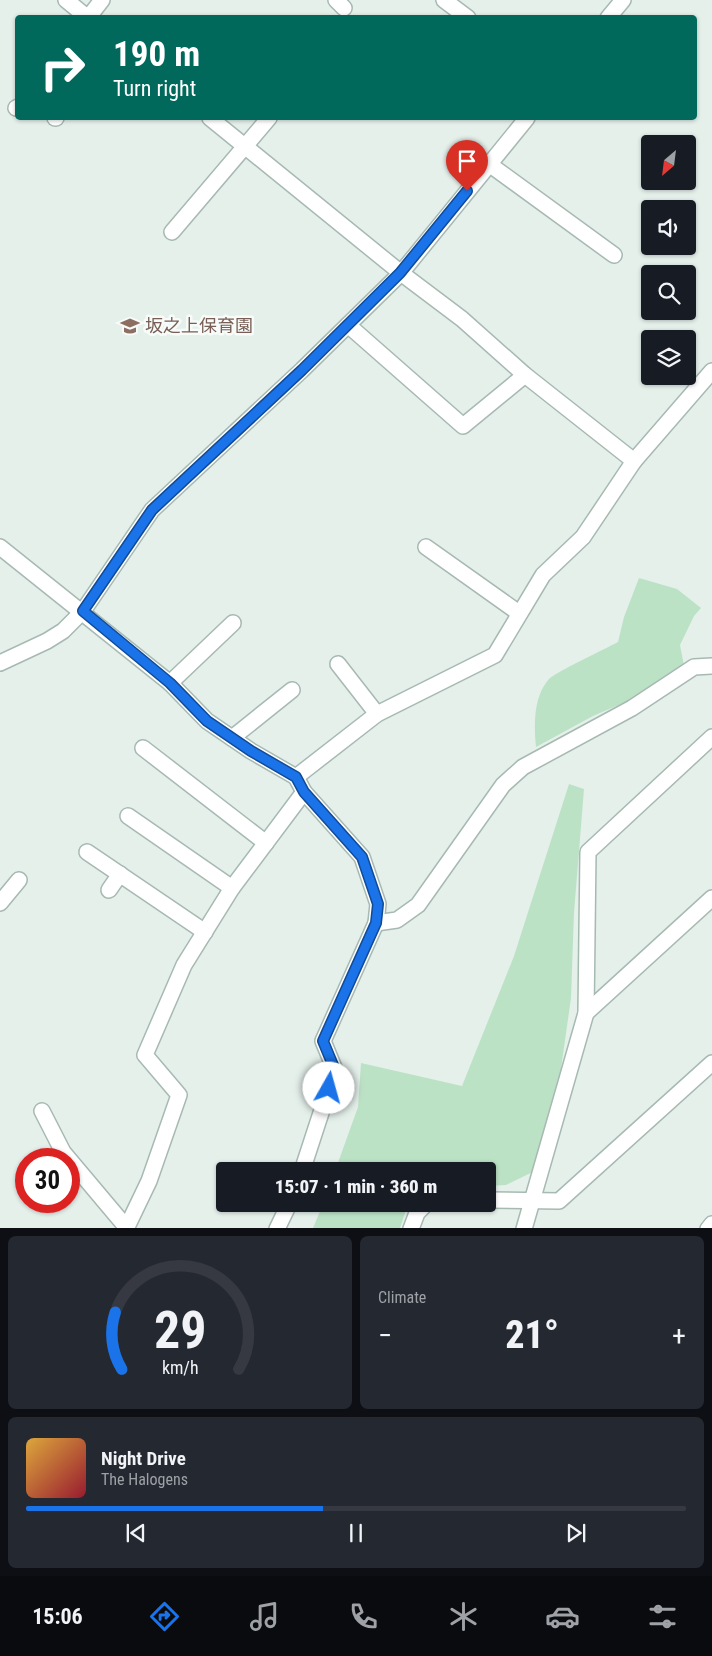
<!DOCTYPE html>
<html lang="en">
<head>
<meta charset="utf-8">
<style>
  :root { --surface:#171b24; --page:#242831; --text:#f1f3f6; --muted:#9ea1a6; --line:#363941; --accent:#1a73e8 }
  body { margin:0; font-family:"Roboto Condensed","Noto Sans JP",sans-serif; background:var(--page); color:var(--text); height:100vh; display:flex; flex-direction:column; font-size:19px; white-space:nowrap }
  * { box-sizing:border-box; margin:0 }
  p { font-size:16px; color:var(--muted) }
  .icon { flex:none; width:28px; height:28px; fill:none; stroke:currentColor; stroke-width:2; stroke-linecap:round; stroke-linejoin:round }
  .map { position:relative; height:1228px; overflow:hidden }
  .drawer { display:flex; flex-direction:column; gap:8px; padding:8px; background:#0d0f14; flex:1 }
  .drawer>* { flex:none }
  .guide { position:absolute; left:15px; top:15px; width:682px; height:105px; border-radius:5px; box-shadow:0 1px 4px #0004; background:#00695c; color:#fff; overflow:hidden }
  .needle { width:32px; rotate:208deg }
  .buttons { position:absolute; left:641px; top:135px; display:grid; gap:10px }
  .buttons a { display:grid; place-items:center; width:55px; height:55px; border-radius:5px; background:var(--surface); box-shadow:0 1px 4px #0004; font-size:25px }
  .speed { position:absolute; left:15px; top:1148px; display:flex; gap:10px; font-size:25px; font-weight:700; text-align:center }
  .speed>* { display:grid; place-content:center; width:65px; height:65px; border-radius:50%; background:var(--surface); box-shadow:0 1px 4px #0004; line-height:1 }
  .speed .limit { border:8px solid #d22; background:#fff; color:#111 }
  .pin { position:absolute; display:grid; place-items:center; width:42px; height:42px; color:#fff; margin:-51px -21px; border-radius:50% 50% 50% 0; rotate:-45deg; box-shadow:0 0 5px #0007 }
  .pin .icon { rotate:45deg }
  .me { position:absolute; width:55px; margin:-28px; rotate:7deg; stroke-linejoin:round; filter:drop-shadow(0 0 4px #0008) }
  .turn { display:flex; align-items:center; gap:18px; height:105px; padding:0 15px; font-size:22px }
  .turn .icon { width:65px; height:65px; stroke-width:2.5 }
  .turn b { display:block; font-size:35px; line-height:42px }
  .big { font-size:38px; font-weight:800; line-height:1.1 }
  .drawer .tile { flex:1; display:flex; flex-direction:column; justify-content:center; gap:8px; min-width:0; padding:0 18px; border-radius:8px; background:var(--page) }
  .drawer .dial { align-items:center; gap:0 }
  .dial svg { height:130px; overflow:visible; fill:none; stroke:var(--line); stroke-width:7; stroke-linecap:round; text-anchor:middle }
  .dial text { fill:var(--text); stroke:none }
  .song { display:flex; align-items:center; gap:15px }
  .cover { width:60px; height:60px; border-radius:8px; background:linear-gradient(135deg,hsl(40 70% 55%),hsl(350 70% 35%)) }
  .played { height:5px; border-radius:2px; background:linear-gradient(90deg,var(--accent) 45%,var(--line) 45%) }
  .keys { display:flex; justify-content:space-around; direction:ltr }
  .heat { display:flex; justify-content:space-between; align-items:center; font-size:28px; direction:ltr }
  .drawer .tiles { flex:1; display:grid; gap:8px; grid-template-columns:1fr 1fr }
  .tile:last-child { grid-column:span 2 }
  .trip { position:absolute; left:216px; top:1162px; width:280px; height:50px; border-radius:5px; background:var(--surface); box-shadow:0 1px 4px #0004; font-weight:800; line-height:50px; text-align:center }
  .dock { display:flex; height:80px; justify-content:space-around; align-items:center; background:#090b0e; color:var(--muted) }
  .dock .icon { width:35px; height:35px }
  .dock .current { color:var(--accent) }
  .dock b { font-size:22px; color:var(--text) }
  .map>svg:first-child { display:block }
  .green { fill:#bce2c6 }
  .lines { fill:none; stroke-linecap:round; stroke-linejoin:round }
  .minor-casing { stroke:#a7b9b3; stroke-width:18 }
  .minor { stroke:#fff; stroke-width:15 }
  .route-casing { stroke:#114b97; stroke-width:12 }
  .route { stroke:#1a73e8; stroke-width:9 }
  .labels { text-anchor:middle; stroke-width:5; stroke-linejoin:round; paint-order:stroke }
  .education-label { font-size:18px; fill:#785e54; stroke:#f7fbf9; text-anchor:start }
</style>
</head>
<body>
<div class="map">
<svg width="712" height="1229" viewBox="0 0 712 1229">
  <rect width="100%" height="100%" fill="#e5f0eb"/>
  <g class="green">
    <path d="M639,578L677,589L701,608L694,616L680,645L686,676L593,716L536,747C534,725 533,697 549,679C556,672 605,649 618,642L624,617Z"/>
    <path d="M569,784L584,789L574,913L571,998L556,1104L539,1169L506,1185L488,1186V1171H335L358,1107L361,1063L462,1086L514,956Z"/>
    <path d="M323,1204H408L400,1228H313Z"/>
  </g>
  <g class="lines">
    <g class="minor-casing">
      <g id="minor">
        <path d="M66,0L88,18"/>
        <path d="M336,0L344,8"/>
        <path d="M444,0L468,18"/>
        <path d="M88,18L102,0"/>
        <path d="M608,18L623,0"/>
        <path d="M16,108L18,107"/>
        <path d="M55,118H56"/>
        <path d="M210,118L401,273L462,319L525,375L634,461L583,537L543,575L495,655L377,714L296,777"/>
        <path d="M489,164L614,255"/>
        <path d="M172,232L269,118"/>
        <path d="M348,325L463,426L525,375"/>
        <path d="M634,461L712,371"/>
        <path d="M0,547L170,683L207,721L251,751L296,777L304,792L362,857L378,904L376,923L323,1041L335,1070L302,1171"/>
        <path d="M426,547L519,613"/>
        <path d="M0,663L47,641L63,631L83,611L152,510L302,370L401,273L527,118"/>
        <path d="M338,664L377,714"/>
        <path d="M170,683L233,623"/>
        <path d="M232,738L292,690"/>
        <path d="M143,748L266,843"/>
        <path d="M128,816L232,888"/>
        <path d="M87,852L205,932"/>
        <path d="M109,890L120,874"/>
        <path d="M0,903L19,880"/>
        <path d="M376,923L397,920L418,905L503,785L523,767L632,708L694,667L712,666"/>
        <path d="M586,1013L712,898"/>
        <path d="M42,1111L63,1152L127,1228"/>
        <path d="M488,1200L559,1201L712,1063"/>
        <path d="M126,1229L149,1181L179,1095L145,1055L184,965L232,888L304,792"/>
        <path d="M277,1229L289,1204"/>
        <path d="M411,1229L417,1213L426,1204"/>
        <path d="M524,1229L586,1013L588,852L712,737"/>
        <path d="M708,1229L712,1224"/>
      </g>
    </g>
    <use href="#minor" class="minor"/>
  </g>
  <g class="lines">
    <g class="route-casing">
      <path id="route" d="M329,1088L335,1070L323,1041L376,923L378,904L362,857L304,792L296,777L251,751L207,721L170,683L83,611L152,510L302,370L400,273L467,191"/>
    </g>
    <use href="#route" class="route"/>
  </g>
  <defs>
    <g id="school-bare" transform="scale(1.5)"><path d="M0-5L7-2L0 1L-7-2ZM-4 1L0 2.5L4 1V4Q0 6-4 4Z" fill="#8d6e63" stroke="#f7fbf9" stroke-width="2.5" paint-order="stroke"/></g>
  </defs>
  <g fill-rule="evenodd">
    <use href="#school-bare" x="130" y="326"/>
  </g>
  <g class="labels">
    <g class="education-label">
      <text x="145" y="332">坂之上保育園</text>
    </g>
  </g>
</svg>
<div class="buttons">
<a><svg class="needle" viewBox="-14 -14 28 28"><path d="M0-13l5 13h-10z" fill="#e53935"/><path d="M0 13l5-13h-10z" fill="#9ea1a6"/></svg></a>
<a><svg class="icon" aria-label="sound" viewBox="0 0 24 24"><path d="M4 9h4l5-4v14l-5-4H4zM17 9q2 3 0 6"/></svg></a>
<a><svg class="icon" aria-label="search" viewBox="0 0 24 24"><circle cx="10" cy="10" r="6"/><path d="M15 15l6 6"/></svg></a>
<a><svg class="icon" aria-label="layers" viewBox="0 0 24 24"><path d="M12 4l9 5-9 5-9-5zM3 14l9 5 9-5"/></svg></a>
</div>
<div class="speed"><div class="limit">30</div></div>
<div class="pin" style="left:467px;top:191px;background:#d93025"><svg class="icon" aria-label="arrive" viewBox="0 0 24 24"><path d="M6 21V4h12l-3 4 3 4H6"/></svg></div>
<svg class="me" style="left:329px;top:1088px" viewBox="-20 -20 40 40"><circle r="19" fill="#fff"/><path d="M0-13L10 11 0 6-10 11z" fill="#1a73e8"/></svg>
<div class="trip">15:07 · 1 min · 360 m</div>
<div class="guide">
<div class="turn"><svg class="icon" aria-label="right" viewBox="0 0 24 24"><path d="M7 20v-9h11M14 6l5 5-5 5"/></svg><div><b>190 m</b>Turn right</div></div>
</div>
</div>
<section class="drawer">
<div class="tiles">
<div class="tile dial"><svg viewBox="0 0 100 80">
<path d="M14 69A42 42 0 1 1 86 69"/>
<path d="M14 69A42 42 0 0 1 10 34" stroke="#1a73e8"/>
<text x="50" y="56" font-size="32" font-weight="700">29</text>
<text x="50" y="72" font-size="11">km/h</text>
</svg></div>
<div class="tile"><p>Climate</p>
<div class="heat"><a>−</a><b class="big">21°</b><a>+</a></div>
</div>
<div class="tile">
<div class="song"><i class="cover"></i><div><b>Night Drive</b><p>The Halogens</p></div></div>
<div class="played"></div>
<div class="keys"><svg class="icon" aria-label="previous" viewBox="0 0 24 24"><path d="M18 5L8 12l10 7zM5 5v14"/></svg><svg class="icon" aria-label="pause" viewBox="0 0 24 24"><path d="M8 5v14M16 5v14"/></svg><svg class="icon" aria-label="next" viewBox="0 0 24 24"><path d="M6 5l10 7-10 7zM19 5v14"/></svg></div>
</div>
</div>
</section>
<nav class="dock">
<b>15:06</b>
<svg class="icon current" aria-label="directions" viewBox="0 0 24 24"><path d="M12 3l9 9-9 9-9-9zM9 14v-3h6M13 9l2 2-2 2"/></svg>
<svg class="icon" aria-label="music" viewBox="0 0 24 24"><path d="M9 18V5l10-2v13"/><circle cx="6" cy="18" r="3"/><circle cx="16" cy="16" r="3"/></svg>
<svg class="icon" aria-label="phone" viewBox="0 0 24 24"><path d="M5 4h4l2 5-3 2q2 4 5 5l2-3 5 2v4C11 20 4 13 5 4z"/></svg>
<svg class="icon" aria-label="climate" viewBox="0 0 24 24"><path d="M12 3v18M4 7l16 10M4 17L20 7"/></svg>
<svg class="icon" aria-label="car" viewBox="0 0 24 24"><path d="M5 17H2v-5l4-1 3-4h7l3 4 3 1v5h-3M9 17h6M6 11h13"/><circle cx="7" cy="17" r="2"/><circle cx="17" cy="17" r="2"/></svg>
<svg class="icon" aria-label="filters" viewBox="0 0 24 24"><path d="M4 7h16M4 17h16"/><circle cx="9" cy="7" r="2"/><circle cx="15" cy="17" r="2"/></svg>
</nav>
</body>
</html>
